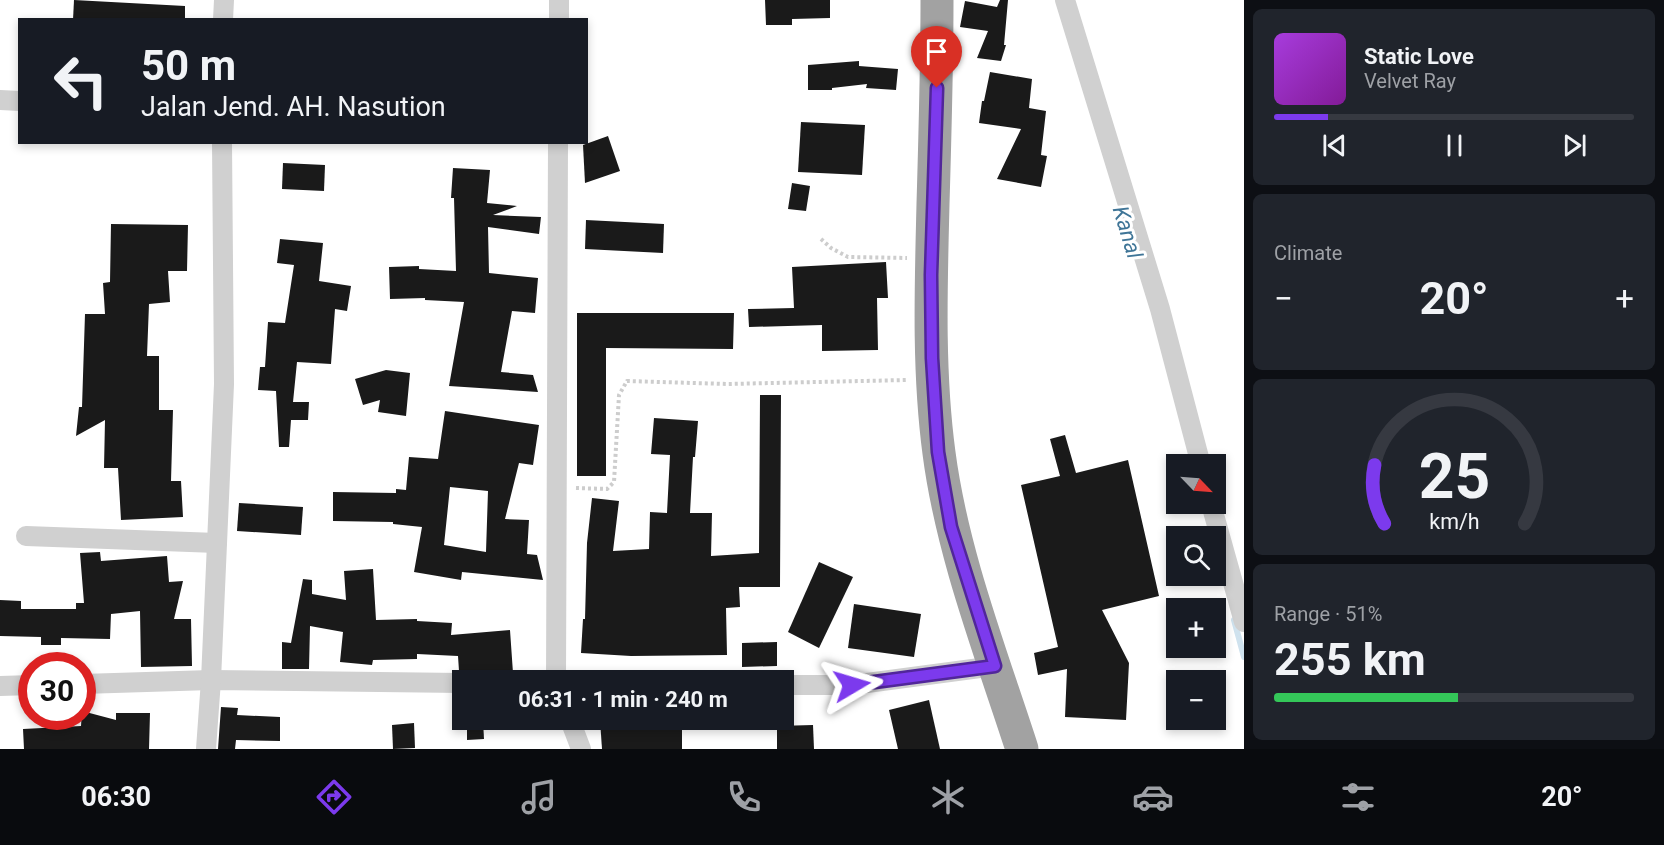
<!DOCTYPE html>
<html lang="en">
<head>
<meta charset="utf-8">
<style>
  :root { --surface:#171b24; --page:#20242c; --text:#f1f3f6; --muted:#9ea1a6; --line:#363941; --accent:#7c3aed }
  body { margin:0; font-family:Roboto,sans-serif; background:var(--page); color:var(--text); height:100vh; display:flex; flex-direction:column; font-size:22px; white-space:nowrap }
  * { box-sizing:border-box; margin:0 }
  p { font-size:20px; color:var(--muted) }
  .icon { flex:none; width:33px; height:33px; fill:none; stroke:currentColor; stroke-width:2; stroke-linecap:round; stroke-linejoin:round }
  .map { position:relative; flex:1; overflow:hidden }
  .sheet { display:flex; flex-direction:column; gap:9px; padding:9px; background:#0d0f14; width:420px }
  .sheet>* { flex:none }
  .guide { position:absolute; left:18px; top:18px; width:570px; height:126px; border-radius:0px; box-shadow:0 3px 9px #0003; background:#171b24; color:var(--text); overflow:hidden }
  .needle { width:39px; rotate:115deg }
  .fabs { position:absolute; left:1166px; top:454px; display:grid; gap:12px }
  .fabs a { display:grid; place-items:center; width:60px; height:60px; border-radius:0px; background:var(--surface); box-shadow:0 3px 9px #0003; font-size:30px }
  .speed { position:absolute; left:18px; top:652px; display:flex; gap:12px; font-size:30px; font-weight:700; text-align:center }
  .speed>* { display:grid; place-content:center; width:78px; height:78px; border-radius:50%; background:var(--surface); box-shadow:0 3px 9px #0003; line-height:1 }
  .speed .limit { border:9px solid #d22; background:#fff; color:#111 }
  .pin { position:absolute; display:grid; place-items:center; width:51px; height:51px; color:#fff; margin:-62px -26px; border-radius:50% 50% 50% 0; rotate:-45deg; box-shadow:0 0 6px #0007 }
  .pin .icon { rotate:45deg }
  .me { position:absolute; width:66px; margin:-33px; rotate:83deg; stroke-linejoin:round; filter:drop-shadow(0 0 4px #0008) }
  .turn { display:flex; align-items:center; gap:21px; height:126px; padding:0 24px; font-size:27px }
  .turn .icon { width:78px; height:78px; stroke-width:2.5 }
  .turn b { display:block; font-size:42px; line-height:51px }
  .big { font-size:45px; font-weight:700; line-height:1.1 }
  .sheet .widget { flex:1; display:flex; flex-direction:column; justify-content:center; gap:9px; min-width:0; padding:0 21px; border-radius:9px; background:var(--page) }
  .sheet .dial { align-items:center; gap:0 }
  .dial svg { height:156px; overflow:visible; fill:none; stroke:var(--line); stroke-width:7; stroke-linecap:round; text-anchor:middle }
  .dial text { fill:var(--text); stroke:none }
  .song { display:flex; align-items:center; gap:18px }
  .cover { width:72px; height:72px; border-radius:9px; background:linear-gradient(135deg,hsl(280 70% 55%),hsl(290 70% 35%)) }
  .played { height:6px; border-radius:3px; background:linear-gradient(90deg,var(--accent) 15%,var(--line) 15%) }
  .keys { display:flex; justify-content:space-around; direction:ltr }
  .heat { display:flex; justify-content:space-between; align-items:center; font-size:33px; direction:ltr }
  .charge { height:9px; border-radius:4px; background:linear-gradient(90deg,#34c759 51%,var(--line) 0) }
  .trip { position:absolute; left:452px; top:670px; width:342px; height:60px; border-radius:0px; background:var(--surface); box-shadow:0 3px 9px #0003; font-weight:700; line-height:60px; text-align:center }
  .tab-bar { display:flex; height:96px; justify-content:space-around; align-items:center; background:#090b0e; color:var(--muted) }
  .tab-bar .icon { width:42px; height:42px }
  .tab-bar .active { color:var(--accent) }
  .tab-bar b { font-size:27px; color:var(--text) }
  main { display:flex; flex:1; min-height:0 }
  .map>svg:first-child { display:block }
  .lines { fill:none; stroke-linecap:round; stroke-linejoin:round }
  .stream { stroke:#cfe2ee; stroke-width:6 }
  .building { fill:#1a1a1a; fill-rule:evenodd }
  .path { stroke:#cdcdcd; stroke-width:4; stroke-dasharray:3 3; stroke-linecap:butt }
  .minor { stroke:#d0d0d0; stroke-width:20 }
  .trunk { stroke:#a2a2a2; stroke-width:33 }
  .route-casing { stroke:#51269a; stroke-width:15 }
  .route { stroke:#7c3aed; stroke-width:10 }
  .labels { text-anchor:middle; stroke-width:6; stroke-linejoin:round; paint-order:stroke }
  .water-label { font-size:22px; font-style:italic; fill:#3f7597; stroke:#fff }
</style>
</head>
<body>
<main>
<div class="map">
<svg width="1244" height="749" viewBox="0 0 1244 749">
  <rect width="100%" height="100%" fill="#fff"/>
  <g class="lines">
    <path class="stream" d="M1234,620L1244,657"/>
  </g>
  <g class="building">
    <path d="M74,0L185,6V20H73Z"/>
    <path d="M765,0H830V18L792,19V25H766Z"/>
    <path d="M1000,0H1008L1004,45H1006L1001,61L977,58L988,31L960,27L965,1L997,7Z"/>
    <path d="M859,61V66L898,69L896,90L866,88L867,84L832,88V90H808V65Z"/>
    <path d="M990,72L1032,79L1029,108L1046,111L1041,155L1047,156L1041,187L997,179L1021,129L979,123L982,101H984Z"/>
    <path d="M801,122L865,125L862,175L798,172Z"/>
    <path d="M608,136L620,171L585,183L583,145Z"/>
    <path d="M283,163L325,165L324,191L282,189Z"/>
    <path d="M453,168L490,170L487,203L517,206L493,215L541,217L539,234L488,227L489,273L538,278L535,313L512,311L501,372L533,375L538,392L449,386L464,302L425,300V298L390,299L389,267L419,266V269L456,271L454,198H451Z"/>
    <path d="M792,183L810,186L806,211L788,209Z"/>
    <path d="M586,220L664,224L663,253L585,249Z"/>
    <path d="M111,224L188,225L187,271H168L170,302L149,304L147,356H159V410H173L171,481H181L183,517L121,520L118,468H104L105,420L76,436L79,407H82L85,314H105L103,283L110,282Z"/>
    <path d="M280,239L323,243L319,281L351,286L347,311L335,309L331,364L297,362L293,402H309L308,420H291L289,447H279L276,391L258,390L260,367H265L268,322L285,323L294,265L277,263Z"/>
    <path d="M886,262L888,298H877L878,350L822,351V325L749,327L748,309L794,308L792,267Z"/>
    <path d="M577,313H734L733,349L606,348V476H577Z"/>
    <path d="M386,370L410,373L406,416L378,412L380,400L363,405L355,379Z"/>
    <path d="M760,395H781L780,587H739L740,607L726,608L727,655L631,656L581,653L583,619H585L587,543L592,498L619,501L613,551L649,549L650,512L667,513L670,455L651,454L654,418L698,421L695,457H693L690,513H712L711,556L759,553Z"/>
    <path d="M445,411L539,425L533,465L519,463L505,519L529,520L527,554L537,555L543,580L462,572L461,580L414,572L422,527L393,524V522L333,521V492L396,493V489L406,490L409,457L438,459ZM450,487L488,491L486,552L444,545Z"/>
    <path d="M1065,435L1076,473L1128,460L1159,596L1102,610L1129,663L1126,720L1065,717L1067,669L1038,675L1034,653L1058,647L1021,485L1060,476L1050,439Z"/>
    <path d="M239,503L303,507L301,535L237,531Z"/>
    <path d="M100,552L101,561L167,556L169,582L183,581L174,619H191L192,666L141,667L140,611L111,614L110,639L61,638V645H41V637L0,636V600L21,601V609H76V603H84L80,553Z"/>
    <path d="M819,562L853,577L819,648L788,632Z"/>
    <path d="M373,569L376,620L417,619V621L452,623L451,635L510,630L513,673L472,676L468,672L459,671L458,656L417,654V659L373,660L372,665L340,662L343,632L310,626L309,669H282V642L291,643L303,579L312,580V594L346,600L344,571Z"/>
    <path d="M854,604L921,614L914,657L848,648Z"/>
    <path d="M777,642V666L742,667V643Z"/>
    <path d="M929,700L940,749H898L889,710Z"/>
    <path d="M221,707L238,708L237,715L280,717V741L236,740L235,749H218Z"/>
    <path d="M82,711L116,720V713H150L149,749H24L23,729L81,726Z"/>
    <path d="M467,720H483L484,739L467,740Z"/>
    <path d="M600,720H682V749H602Z"/>
    <path d="M414,723L415,748L393,749L392,725Z"/>
    <path d="M813,725L814,749H777V726Z"/>
  </g>
  <g class="lines">
    <g class="path">
      <path d="M821,239L831,248L848,257L907,258"/>
      <path d="M576,488L607,489L614,482L619,395L627,381L727,384L907,380"/>
    </g>
    <g class="minor">
      <path d="M1065,0L1160,309L1201,465"/>
      <path d="M223,20L224,0"/>
      <path d="M559,20V0"/>
      <path d="M0,100L20,101"/>
      <path d="M1211,504L1244,622"/>
      <path d="M26,536L217,543"/>
      <path d="M556,681L558,142"/>
      <path d="M82,684L211,680L462,683"/>
      <path d="M783,685H852L995,666"/>
      <path d="M0,686L32,685"/>
      <path d="M570,720L581,749"/>
      <path d="M206,749L211,680L224,384L222,142"/>
    </g>
    <path class="trunk" d="M937,0C937,68 935,136 933,204C931,286 928,371 939,453C952,553 991,653 1022,749"/>
  </g>
  <g class="lines">
    <g class="route-casing">
      <path id="route" d="M852,685L995,666L951,527L938,452L932,358L931,275L937,88"/>
    </g>
    <use href="#route" class="route"/>
  </g>
  <g class="labels">
    <g class="water-label">
      <text transform="translate(1128 232) rotate(73)" y="8">Kanal</text>
    </g>
  </g>
</svg>
<div class="fabs">
<a><svg class="needle" viewBox="-14 -14 28 28"><path d="M0-13l5 13h-10z" fill="#e53935"/><path d="M0 13l5-13h-10z" fill="#9ea1a6"/></svg></a>
<a><svg class="icon" aria-label="search" viewBox="0 0 24 24"><circle cx="10" cy="10" r="6"/><path d="M15 15l6 6"/></svg></a>
<a>+</a>
<a>−</a>
</div>
<div class="speed"><div class="limit">30</div></div>
<div class="pin" style="left:937px;top:88px;background:#d93025"><svg class="icon" aria-label="arrive" viewBox="0 0 24 24"><path d="M6 21V4h12l-3 4 3 4H6"/></svg></div>
<svg class="me" style="left:852px;top:685px" viewBox="-20 -20 40 40"><path d="M0-17L14 15 0 8-14 15z" fill="#7c3aed" stroke="#fff" stroke-width="4"/></svg>
<div class="trip">06:31 · 1 min · 240 m</div>
<div class="guide">
<div class="turn"><svg class="icon" aria-label="left" viewBox="0 0 24 24"><path d="M17 20v-9H6M10 6l-5 5 5 5"/></svg><div><b>50 m</b>Jalan Jend. AH. Nasution</div></div>
</div>
</div>
<section class="sheet">
<div class="widget">
<div class="song"><i class="cover"></i><div><b>Static Love</b><p>Velvet Ray</p></div></div>
<div class="played"></div>
<div class="keys"><svg class="icon" aria-label="previous" viewBox="0 0 24 24"><path d="M18 5L8 12l10 7zM5 5v14"/></svg><svg class="icon" aria-label="pause" viewBox="0 0 24 24"><path d="M8 5v14M16 5v14"/></svg><svg class="icon" aria-label="next" viewBox="0 0 24 24"><path d="M6 5l10 7-10 7zM19 5v14"/></svg></div>
</div>
<div class="widget"><p>Climate</p>
<div class="heat"><a>−</a><b class="big">20°</b><a>+</a></div>
</div>
<div class="widget dial"><svg viewBox="0 0 100 80">
<path d="M14 69A42 42 0 1 1 86 69"/>
<path d="M14 69A42 42 0 0 1 9 39" stroke="#7c3aed"/>
<text x="50" y="56" font-size="32" font-weight="700">25</text>
<text x="50" y="72" font-size="11">km/h</text>
</svg></div>
<div class="widget"><p>Range · 51%</p><b class="big">255 km</b><div class="charge"></div></div>
</section>
</main>
<nav class="tab-bar">
<b>06:30</b>
<svg class="icon active" aria-label="directions" viewBox="0 0 24 24"><path d="M12 3l9 9-9 9-9-9zM9 14v-3h6M13 9l2 2-2 2"/></svg>
<svg class="icon" aria-label="music" viewBox="0 0 24 24"><path d="M9 18V5l10-2v13"/><circle cx="6" cy="18" r="3"/><circle cx="16" cy="16" r="3"/></svg>
<svg class="icon" aria-label="phone" viewBox="0 0 24 24"><path d="M5 4h4l2 5-3 2q2 4 5 5l2-3 5 2v4C11 20 4 13 5 4z"/></svg>
<svg class="icon" aria-label="climate" viewBox="0 0 24 24"><path d="M12 3v18M4 7l16 10M4 17L20 7"/></svg>
<svg class="icon" aria-label="car" viewBox="0 0 24 24"><path d="M5 17H2v-5l4-1 3-4h7l3 4 3 1v5h-3M9 17h6M6 11h13"/><circle cx="7" cy="17" r="2"/><circle cx="17" cy="17" r="2"/></svg>
<svg class="icon" aria-label="filters" viewBox="0 0 24 24"><path d="M4 7h16M4 17h16"/><circle cx="9" cy="7" r="2"/><circle cx="15" cy="17" r="2"/></svg>
<b>20°</b>
</nav>
</body>
</html>
